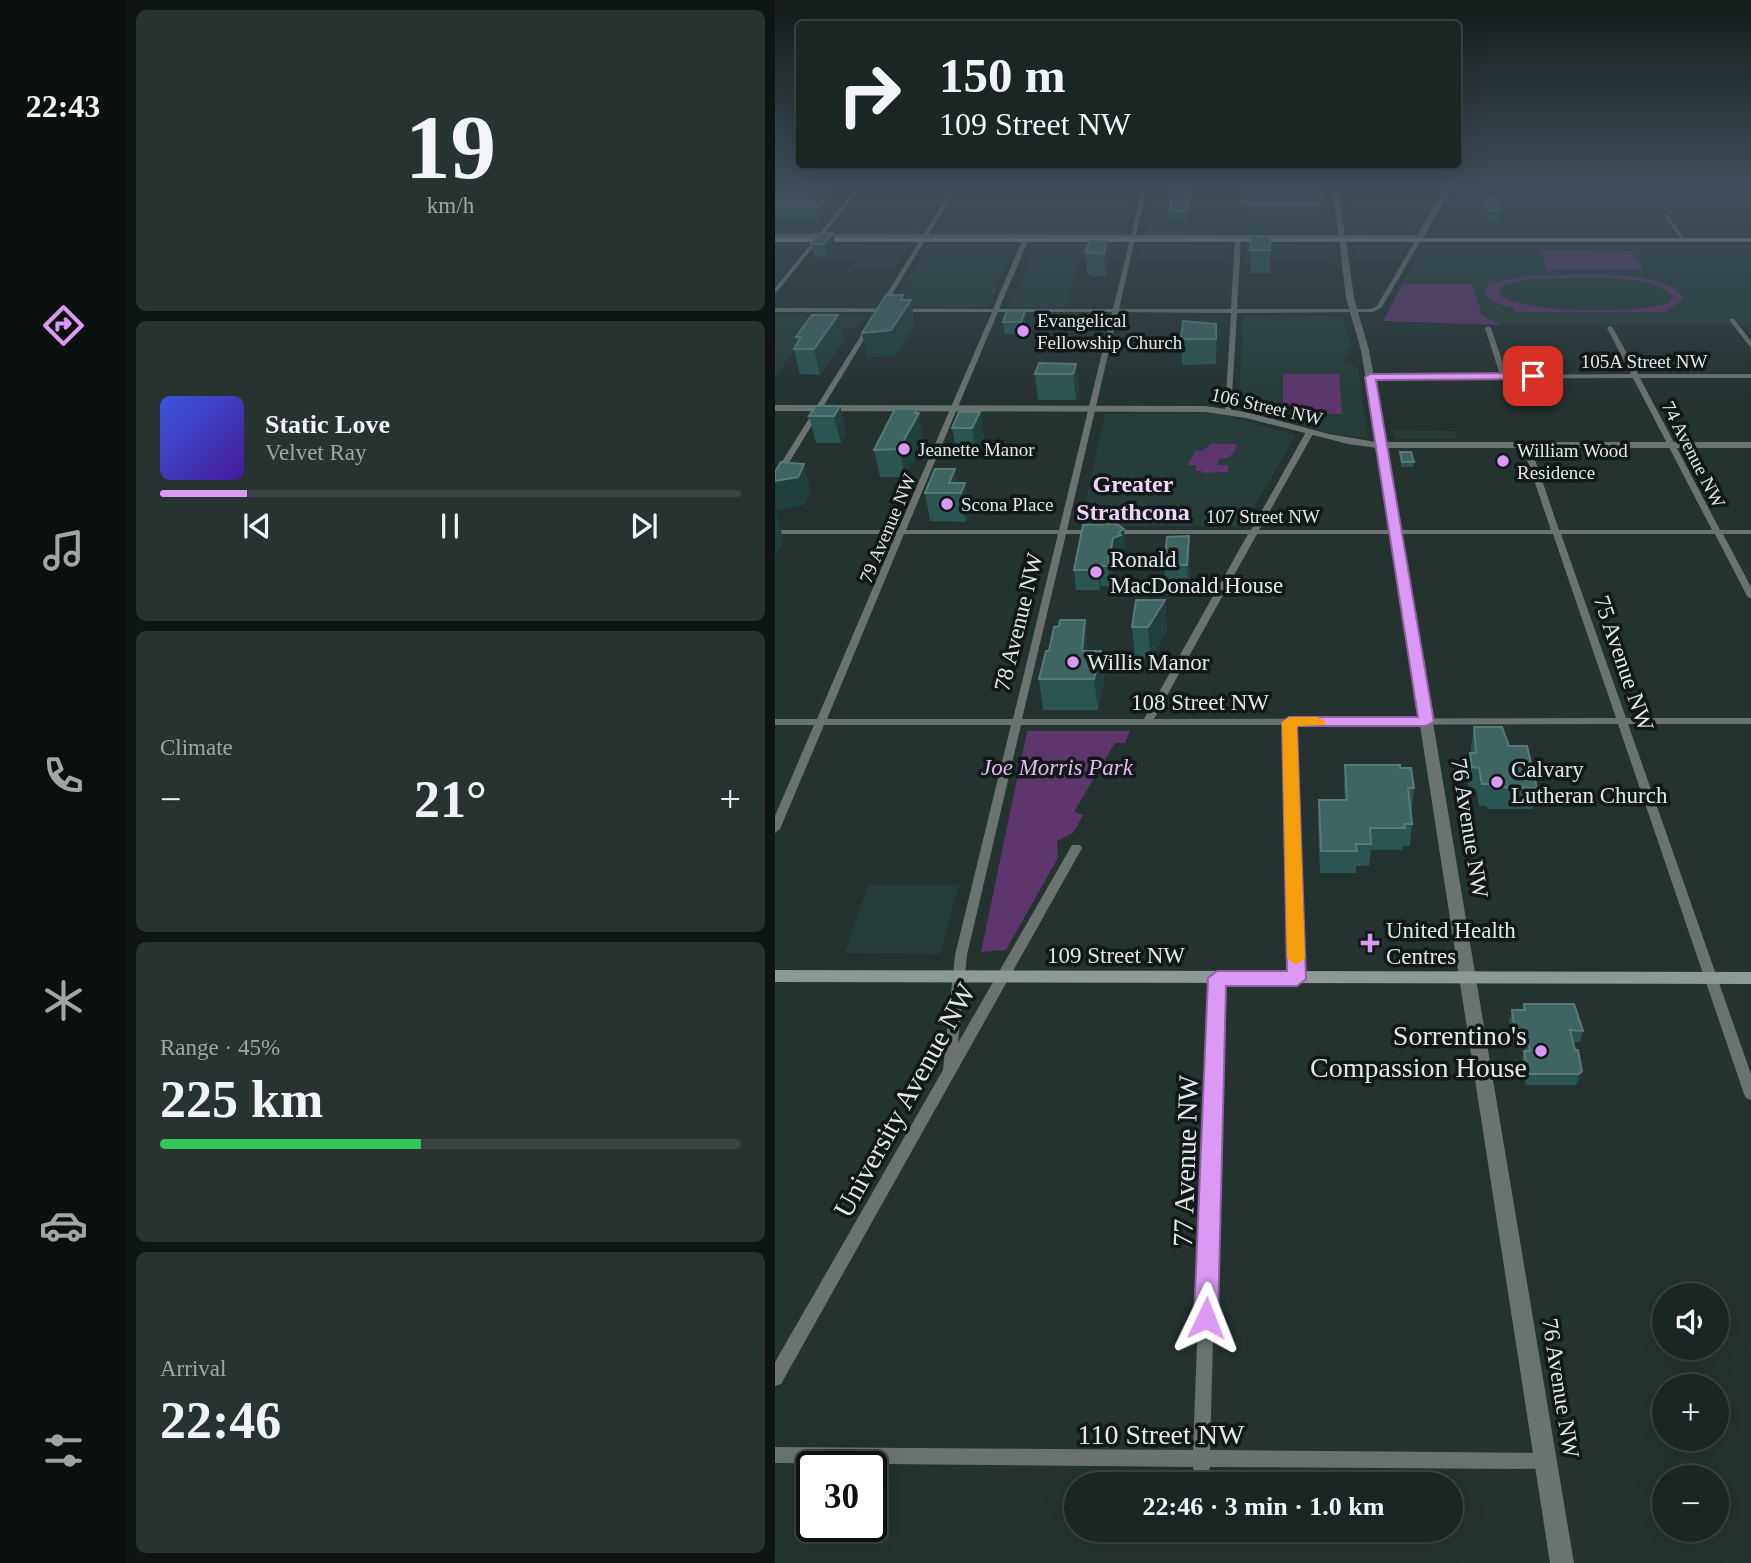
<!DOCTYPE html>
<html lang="en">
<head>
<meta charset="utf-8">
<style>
  :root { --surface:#1b2624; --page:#283231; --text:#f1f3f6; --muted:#a0a5a6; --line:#394341; --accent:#db99f5 }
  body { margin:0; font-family:Georgia,serif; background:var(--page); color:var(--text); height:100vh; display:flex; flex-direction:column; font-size:26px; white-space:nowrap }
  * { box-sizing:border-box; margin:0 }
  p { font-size:23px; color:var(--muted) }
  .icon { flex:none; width:38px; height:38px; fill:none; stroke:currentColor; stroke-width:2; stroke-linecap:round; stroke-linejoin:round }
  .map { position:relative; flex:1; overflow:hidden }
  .side { display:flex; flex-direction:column; gap:10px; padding:10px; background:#0f1514; width:649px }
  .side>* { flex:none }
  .hud { position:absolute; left:21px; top:21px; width:665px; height:147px; border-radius:7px; box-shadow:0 7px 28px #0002,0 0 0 2px var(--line); background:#1b2624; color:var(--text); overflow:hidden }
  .fabs { position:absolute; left:877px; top:1283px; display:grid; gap:14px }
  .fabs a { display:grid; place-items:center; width:77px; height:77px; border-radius:50%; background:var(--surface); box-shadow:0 7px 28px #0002,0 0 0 2px var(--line); font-size:35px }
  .speed { position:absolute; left:21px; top:1451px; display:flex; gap:14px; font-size:35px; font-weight:700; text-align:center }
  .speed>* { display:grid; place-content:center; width:91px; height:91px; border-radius:50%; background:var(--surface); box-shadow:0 7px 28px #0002,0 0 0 2px var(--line); line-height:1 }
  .speed .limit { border:4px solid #111; border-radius:10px; background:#fff; color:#111 }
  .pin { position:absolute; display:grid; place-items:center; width:60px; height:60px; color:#fff; margin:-30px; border-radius:14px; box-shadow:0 4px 10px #0006 }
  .me { position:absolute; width:77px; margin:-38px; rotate:2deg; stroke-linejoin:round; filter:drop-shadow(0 0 5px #0008) }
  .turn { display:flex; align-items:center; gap:24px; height:147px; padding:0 28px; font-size:32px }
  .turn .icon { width:91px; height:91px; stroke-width:2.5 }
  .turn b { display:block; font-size:49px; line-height:60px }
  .big { font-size:52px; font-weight:700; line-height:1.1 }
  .side .tile { flex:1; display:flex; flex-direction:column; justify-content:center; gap:10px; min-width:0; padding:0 24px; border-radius:10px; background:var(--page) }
  .side .dial { align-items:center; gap:0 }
  .dial b { font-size:91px; line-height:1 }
  .song { display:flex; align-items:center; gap:21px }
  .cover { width:84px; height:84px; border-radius:10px; background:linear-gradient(135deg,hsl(230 70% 55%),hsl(260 70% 35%)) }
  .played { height:7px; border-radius:4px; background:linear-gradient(90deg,var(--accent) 15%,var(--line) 15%) }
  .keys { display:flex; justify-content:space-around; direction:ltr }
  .heat { display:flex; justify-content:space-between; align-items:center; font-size:38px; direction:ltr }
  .charge { height:10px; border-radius:5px; background:linear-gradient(90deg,#34c759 45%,var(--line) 0) }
  .trip { position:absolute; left:289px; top:1472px; width:399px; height:70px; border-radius:35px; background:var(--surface); box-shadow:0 7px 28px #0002,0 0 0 2px var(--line); font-weight:700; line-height:70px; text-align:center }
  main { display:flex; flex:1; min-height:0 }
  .dock { display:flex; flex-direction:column; width:126px; justify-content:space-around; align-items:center; background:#0b0f0e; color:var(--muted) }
  .dock .icon { width:49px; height:49px }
  .dock .active { color:var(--accent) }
  .dock b { font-size:32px; color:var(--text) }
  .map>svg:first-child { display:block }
  .built { fill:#263d3a }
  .green { fill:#5e366d; fill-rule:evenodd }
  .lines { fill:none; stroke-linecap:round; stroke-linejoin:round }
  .minor { fill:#6b7371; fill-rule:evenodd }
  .tertiary { fill:#6b7371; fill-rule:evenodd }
  .secondary { fill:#8d9997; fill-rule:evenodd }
  .wall { fill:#2b5550 }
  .shaded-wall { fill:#20403d }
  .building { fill:#3e6561; stroke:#587a76; stroke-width:2 }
  .route { fill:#db99f5; stroke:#8e639f; stroke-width:2 }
  .slow { fill:#f59e0b }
  .poi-dot { fill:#db99f5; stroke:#121817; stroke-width:2.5 }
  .labels { text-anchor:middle; stroke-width:7; stroke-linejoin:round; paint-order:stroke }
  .far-poi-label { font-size:19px; fill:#e0e9e8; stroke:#121817; text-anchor:start }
  .far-street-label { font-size:19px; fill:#e0e9e8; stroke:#121817 }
  .poi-label { font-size:23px; fill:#e0e9e8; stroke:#121817; text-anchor:start }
  .street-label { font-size:23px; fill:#e0e9e8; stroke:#121817 }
  .park-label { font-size:23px; font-style:italic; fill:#e3b9f4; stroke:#121817 }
  .far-district-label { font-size:24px; font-weight:bold; fill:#f0d4fb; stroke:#121817 }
  .near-poi-label { font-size:28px; fill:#e0e9e8; stroke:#121817; text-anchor:end }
  .near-street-label { font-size:28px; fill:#e0e9e8; stroke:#121817 }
</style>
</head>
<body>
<main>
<nav class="dock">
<b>22:43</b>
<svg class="icon active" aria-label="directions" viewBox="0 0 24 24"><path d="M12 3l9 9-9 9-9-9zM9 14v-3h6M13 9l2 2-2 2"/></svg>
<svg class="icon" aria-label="music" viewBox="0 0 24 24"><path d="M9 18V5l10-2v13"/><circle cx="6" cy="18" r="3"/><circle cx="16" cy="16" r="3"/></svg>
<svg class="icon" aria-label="phone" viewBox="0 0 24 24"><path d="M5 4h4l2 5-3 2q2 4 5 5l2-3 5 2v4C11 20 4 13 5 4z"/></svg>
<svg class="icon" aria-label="climate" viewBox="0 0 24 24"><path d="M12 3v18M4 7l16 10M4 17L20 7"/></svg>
<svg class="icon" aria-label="car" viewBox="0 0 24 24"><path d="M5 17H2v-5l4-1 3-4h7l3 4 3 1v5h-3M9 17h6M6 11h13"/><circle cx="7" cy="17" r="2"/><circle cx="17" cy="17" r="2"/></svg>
<svg class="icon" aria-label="filters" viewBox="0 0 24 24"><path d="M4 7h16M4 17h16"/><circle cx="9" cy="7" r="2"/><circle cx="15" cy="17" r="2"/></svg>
</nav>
<section class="side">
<div class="tile dial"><b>19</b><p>km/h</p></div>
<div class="tile">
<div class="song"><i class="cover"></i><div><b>Static Love</b><p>Velvet Ray</p></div></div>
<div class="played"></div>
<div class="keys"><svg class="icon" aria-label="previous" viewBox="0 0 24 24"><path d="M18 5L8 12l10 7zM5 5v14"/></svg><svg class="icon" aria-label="pause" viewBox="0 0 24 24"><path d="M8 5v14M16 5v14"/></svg><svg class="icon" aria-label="next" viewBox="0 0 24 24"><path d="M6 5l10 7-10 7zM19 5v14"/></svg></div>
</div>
<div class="tile"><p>Climate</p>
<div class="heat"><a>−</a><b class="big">21°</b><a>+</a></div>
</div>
<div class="tile"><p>Range · 45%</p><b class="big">225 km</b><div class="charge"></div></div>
<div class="tile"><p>Arrival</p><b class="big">22:46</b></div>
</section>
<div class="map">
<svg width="976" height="1563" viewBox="0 0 976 1563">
  <rect width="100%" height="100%" fill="#243230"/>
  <g class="built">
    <path d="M5,186H80L0,284V187Z"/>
    <path d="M95,186H172L141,234H56Z"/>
    <path d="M188,186H361L348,235H161Z"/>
    <path d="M380,186H552L557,234H372L369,233Z"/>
    <path d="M569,186H667L637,234L577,235Z"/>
    <path d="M684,186H976V237H656Z"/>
    <path d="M44,244L135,245L119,269H77L84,258H34Z"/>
    <path d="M154,244H241L213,307H116Z"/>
    <path d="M261,244H347L343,260L304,261L289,308H234Z"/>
    <path d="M367,244L452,245L451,261H361Z"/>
    <path d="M471,244L557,245L559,258H470Z"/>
    <path d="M577,245H631L625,261H579Z"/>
    <path d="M650,245H976V330L972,325H726L627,284Z"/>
    <path d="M0,315H90L81,328H34L0,378Z"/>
    <path d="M468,315L567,316L576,345L568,360L583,368L593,438L554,433L467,408L464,400Z"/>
    <path d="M330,414H446L521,435L468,526H305Z"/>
    <path d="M619,430L680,431L682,439H620Z"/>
    <path d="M93,885H184L165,954L70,953Z"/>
  </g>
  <g class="green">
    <path d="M764,250L856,251L869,270H773Z"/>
    <path d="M752,276C781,276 901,266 908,300L892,310L893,312H740L739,308L719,302L709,294L715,283L706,280L719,282ZM754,279C783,279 884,270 897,297L895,302C870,314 741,315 724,293L730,284Z"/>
    <path d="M627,284H697L707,315L726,325L608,321Z"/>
    <path d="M508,374H564L567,414L508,413Z"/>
    <path d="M436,444H461L460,451L453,458L443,459V465H453V472L427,473V471H421V465H413L420,451H427Z"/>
    <path d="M252,731H355L350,743H340L299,812L308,815L298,833L282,841L283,858L231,950L206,952Z"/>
  </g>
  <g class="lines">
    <g class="minor">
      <path d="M83,186H88L0,294V288Z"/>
      <path d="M179,186H183L110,306L105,307L104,306Z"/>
      <path d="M368,186H372L344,309H456L460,237L463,235L466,237L462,309H595L602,306L641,239L646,240L607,307L598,312L462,313L456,411L453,413L450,411L456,313L343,312L292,530H318L322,532L318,534H291L247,719H369L473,534H335L331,532L335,530H476L531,432L538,434L484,530H776L747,445L751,443L755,445L784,530H937L858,378L595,379L592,377L593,376L725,375L710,328L713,326L716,328L732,375L856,374L832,328L835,326L838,328L863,374H976V378H865L945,530H976V534H948L976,587V599L972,596L940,534H786L851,718H976V724H853L976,1074V1100L971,1098L969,1094L843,724L519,725L528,979L526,982L522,984L518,982L516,979L509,725H246L192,955L183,1043L297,845H305L307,848L6,1384L0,1386V1362L168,1070L180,955L236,725H49L5,829L0,833V816L39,725H0V719H42L121,534H0V530H123L217,312H0V308L218,309L249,236L252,234L255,236L224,309H338ZM223,312H337L284,530H131ZM129,534H283L238,719H52ZM482,534H778L841,718L379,719Z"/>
      <path d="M889,215H893L911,241H907Z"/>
      <path d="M955,319H959L976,341V348L955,321Z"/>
      <path d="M93,324L98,325L4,479L0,481V473Z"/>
      <path d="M442,973L446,975L448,978L435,1450L771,1453L777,1455L779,1461L777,1467L771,1469L435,1467L432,1477L426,1480L420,1477L418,1467L0,1463V1447L418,1450L436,978L438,975Z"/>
    </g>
    <path class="tertiary" d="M557,186H563L570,235H642L671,186H677L646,242H640V239H571L579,298L594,350L611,442H976V448H612L799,1563H775L602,448L573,444L471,418L430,412L0,411V405L430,406L471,412L554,434L601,442L586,350L571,298L564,239L0,238V234L563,235Z"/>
    <g class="secondary">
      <rect x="0" y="238" width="976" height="4"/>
      <path d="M0,970L976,972V984L0,982Z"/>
    </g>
  </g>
  <g class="wall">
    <path d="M0,186H34L30,191H59L61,203L45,219H0Z"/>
    <path d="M381,186H422L412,219H395V211L398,193H382Z"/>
    <path d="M548,196V203H546V211L467,210V203Z"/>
    <path d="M709,199L725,210L724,221H713L708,209Z"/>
    <path d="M58,233L60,245L52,256H39L36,244Z"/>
    <path d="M476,237H495V273H475Z"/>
    <path d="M332,241L333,263L331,277L312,275L310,252Z"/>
    <path d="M250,311L251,324L248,334H230L228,322Z"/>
    <path d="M441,324V364L407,365L406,339Z"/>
    <path d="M21,337L69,339L45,375L25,374L19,349L22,343Z"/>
    <path d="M301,364L304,389L301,400H263L260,374Z"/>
    <path d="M65,406L71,433L66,443H41L34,416Z"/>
    <path d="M205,412L209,439L201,456H182L177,428Z"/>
    <path d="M143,413L149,440L130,477H105L99,450Z"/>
    <path d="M625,452L639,462L638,467H626Z"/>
    <path d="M183,483L195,512L191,522L155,521L150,493Z"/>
    <path d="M414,536L415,566L414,594L391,595L389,565Z"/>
    <path d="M350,548L347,551V555L340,557L335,586H326L325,590H301L299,570Z"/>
    <path d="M390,600L392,631L376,658H360L357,627Z"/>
    <path d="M274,651H326L329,682L323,710H268L264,679Z"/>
    <path d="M699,727L734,746L762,788L758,809H712V806H704L701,789H694L692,775L695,753H696V748Z"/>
    <path d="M570,765L625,768L639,788L637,810H635L637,824L635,846H628L627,850H596L594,866H581V873H545L543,822L544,800H570L569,786Z"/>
    <path d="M749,1004L808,1031L805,1042H798L807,1071L804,1082L801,1085H751L746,1062L749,1051H750L749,1042H738L734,1021L737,1010H747Z"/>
  </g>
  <g class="shaded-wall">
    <path d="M22,186H34L20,202L18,191Z"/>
    <path d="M419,186H422L412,219V211Z"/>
    <path d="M59,191L61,203L45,219L42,208Z"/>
    <path d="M58,233L60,245L52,256L49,244Z"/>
    <path d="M332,241L333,263L331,277L329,254Z"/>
    <path d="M128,295L130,309L136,300L140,324L121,355L92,358L87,333L126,300Z"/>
    <path d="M250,311L251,324L248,334L246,322Z"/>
    <path d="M63,315L69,339L45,375L39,349Z"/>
    <path d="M441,324L442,349L441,364Z"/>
    <path d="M301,364L304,389L301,400L298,374Z"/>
    <path d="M65,406L71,433L66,443L59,416Z"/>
    <path d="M142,409L143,415L144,413L149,440L130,477L124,449Z"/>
    <path d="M205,412L209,439L201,456L197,428Z"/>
    <path d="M29,464L36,492L30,505L2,510L0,502V481Z"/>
    <path d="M180,469L184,493L174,483Z"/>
    <path d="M190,483L195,512L191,522L186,493Z"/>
    <path d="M1,513L9,542L0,557V514Z"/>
    <path d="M349,529L350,548L347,551V555L340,557L335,586L333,566L338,538Z"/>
    <path d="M414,536L415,566L414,594L412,565Z"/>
    <path d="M324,566L326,586L325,590L323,570Z"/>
    <path d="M390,600L392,631L376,658L373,627Z"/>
    <path d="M310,620L313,650L311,682L307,651Z"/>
    <path d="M326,651L329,682L323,710L319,679Z"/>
    <path d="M807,1071L804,1082L801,1085L804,1074Z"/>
  </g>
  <g class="building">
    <path d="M0,186H22L18,191H59L42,208H0Z"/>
    <path d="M399,186H419L412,211H395Z"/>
    <path d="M468,186H547L548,196H545L546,203H467Z"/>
    <path d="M709,199H720L725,210H714Z"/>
    <path d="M45,233H58L49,244H36Z"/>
    <path d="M476,237H495V250H475Z"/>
    <path d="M315,241H332L329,254L310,252Z"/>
    <path d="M111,295H128L126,300H136L116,330L87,333Z"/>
    <path d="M232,311H250L246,322H228Z"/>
    <path d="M37,315H63L39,349H19L26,337H21Z"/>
    <path d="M408,321L441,324V339H406Z"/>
    <path d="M264,363L301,364L298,374H260Z"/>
    <path d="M41,406H65L59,416H34Z"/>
    <path d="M120,409H142L140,413H144L124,449L99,450Z"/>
    <path d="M184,412H205L197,428H177Z"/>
    <path d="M625,452H636L639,462H627Z"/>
    <path d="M6,462L29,464L23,477L0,481V472Z"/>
    <path d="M160,469H180L174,483H190L186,493H150Z"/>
    <path d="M342,524L349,529L344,532L346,535L338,538L333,566H324L323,570H299L308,525Z"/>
    <path d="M414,536L412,565H389L392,537Z"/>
    <path d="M361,600H390L373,627H357Z"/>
    <path d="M285,620H310L307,651H326L319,679H264L271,651H274L279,627L284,626Z"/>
    <path d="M699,727H727L734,746H752L762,788L716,787L715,784H707L704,768L697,767L695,753H701Z"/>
    <path d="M570,765H625V768H636L639,788H633L637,824H629L630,828H595L596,844H581L582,851H546L544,800H572Z"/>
    <path d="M749,1004H799L808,1031L795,1030L800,1050H803L807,1071L804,1074H753L749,1051H755L751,1031H740L737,1010H750Z"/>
  </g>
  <linearGradient id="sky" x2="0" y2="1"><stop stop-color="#141c1a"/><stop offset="0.46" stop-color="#3f4f59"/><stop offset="1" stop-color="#3f4f59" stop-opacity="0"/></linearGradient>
  <rect width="976" height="405" fill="url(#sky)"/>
  <path class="route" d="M758,373L761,379L601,380L659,722L651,726H522L531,979L522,986H451L443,1318L440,1326L431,1330L423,1326L419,1318L433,978L442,971H512L507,722L514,717H643L590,377L595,374Z"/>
  <path class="slow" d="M543,717L551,722L549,725L522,726L530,958L521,965L512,958L507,722L514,717Z"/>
  <g class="poi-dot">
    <circle cx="248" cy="331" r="7"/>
    <circle cx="129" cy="449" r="7"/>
    <circle cx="728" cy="461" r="7"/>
    <circle cx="172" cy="504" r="7"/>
    <circle cx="321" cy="572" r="7"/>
    <circle cx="298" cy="662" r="7"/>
    <circle cx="722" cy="782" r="7"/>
    <path d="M591.5 932.5h7v7h7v7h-7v7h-7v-7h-7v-7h7z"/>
    <circle cx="766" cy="1051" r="7"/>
  </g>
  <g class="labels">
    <g class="far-poi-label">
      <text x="262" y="327">Evangelical<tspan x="262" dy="22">Fellowship Church</tspan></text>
      <text x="143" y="456">Jeanette Manor</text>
      <text x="742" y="457">William Wood<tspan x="742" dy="22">Residence</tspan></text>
      <text x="186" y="511">Scona Place</text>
    </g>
    <g class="far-street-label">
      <text x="869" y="368">105A Street NW</text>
      <text transform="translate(492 406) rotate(13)" y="7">106 Street NW</text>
      <text transform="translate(919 454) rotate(63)" y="7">74 Avenue NW</text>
      <text x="488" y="523">107 Street NW</text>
      <text transform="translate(112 528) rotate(-67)" y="7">79 Avenue NW</text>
    </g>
    <g class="poi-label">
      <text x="335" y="567">Ronald<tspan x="335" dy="26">MacDonald House</tspan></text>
      <text x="312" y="670">Willis Manor</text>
      <text x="736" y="777">Calvary<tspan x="736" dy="26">Lutheran Church</tspan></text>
      <text x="611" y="938">United Health<tspan x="611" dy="26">Centres</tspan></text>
    </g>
    <g class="street-label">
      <text transform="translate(243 622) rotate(-76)" y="8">78 Avenue NW</text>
      <text transform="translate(849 663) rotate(71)" y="8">75 Avenue NW</text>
      <text x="425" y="710">108 Street NW</text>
      <text transform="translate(695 828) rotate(81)" y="8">76 Avenue NW</text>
      <text x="341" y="963">109 Street NW</text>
      <text transform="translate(786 1388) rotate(81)" y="8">76 Avenue NW</text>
    </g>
    <g class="park-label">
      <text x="282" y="775">Joe Morris Park</text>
    </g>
    <g class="far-district-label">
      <text x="358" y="492">Greater<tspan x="358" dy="28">Strathcona</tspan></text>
    </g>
    <g class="near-poi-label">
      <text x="752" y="1045">Sorrentino's<tspan x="752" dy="32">Compassion House</tspan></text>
    </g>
    <g class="near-street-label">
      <text transform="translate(129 1100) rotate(-61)" y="10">University Avenue NW</text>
      <text transform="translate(410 1161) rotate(-88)" y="10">77 Avenue NW</text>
      <text x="386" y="1444">110 Street NW</text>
    </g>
  </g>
</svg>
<div class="fabs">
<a><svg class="icon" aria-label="sound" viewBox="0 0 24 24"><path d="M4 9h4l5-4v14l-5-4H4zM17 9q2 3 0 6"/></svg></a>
<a>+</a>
<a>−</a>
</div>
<div class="speed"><div class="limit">30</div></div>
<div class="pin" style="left:758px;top:376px;background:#d93025"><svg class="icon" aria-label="arrive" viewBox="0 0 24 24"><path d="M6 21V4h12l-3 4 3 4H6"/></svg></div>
<svg class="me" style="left:431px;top:1318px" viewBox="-20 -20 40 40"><path d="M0-17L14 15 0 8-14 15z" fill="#db99f5" stroke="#fff" stroke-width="4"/></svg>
<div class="trip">22:46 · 3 min · 1.0 km</div>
<div class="hud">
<div class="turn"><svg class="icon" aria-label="right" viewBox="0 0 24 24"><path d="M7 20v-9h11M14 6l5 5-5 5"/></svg><div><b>150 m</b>109 Street NW</div></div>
</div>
</div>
</main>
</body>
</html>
